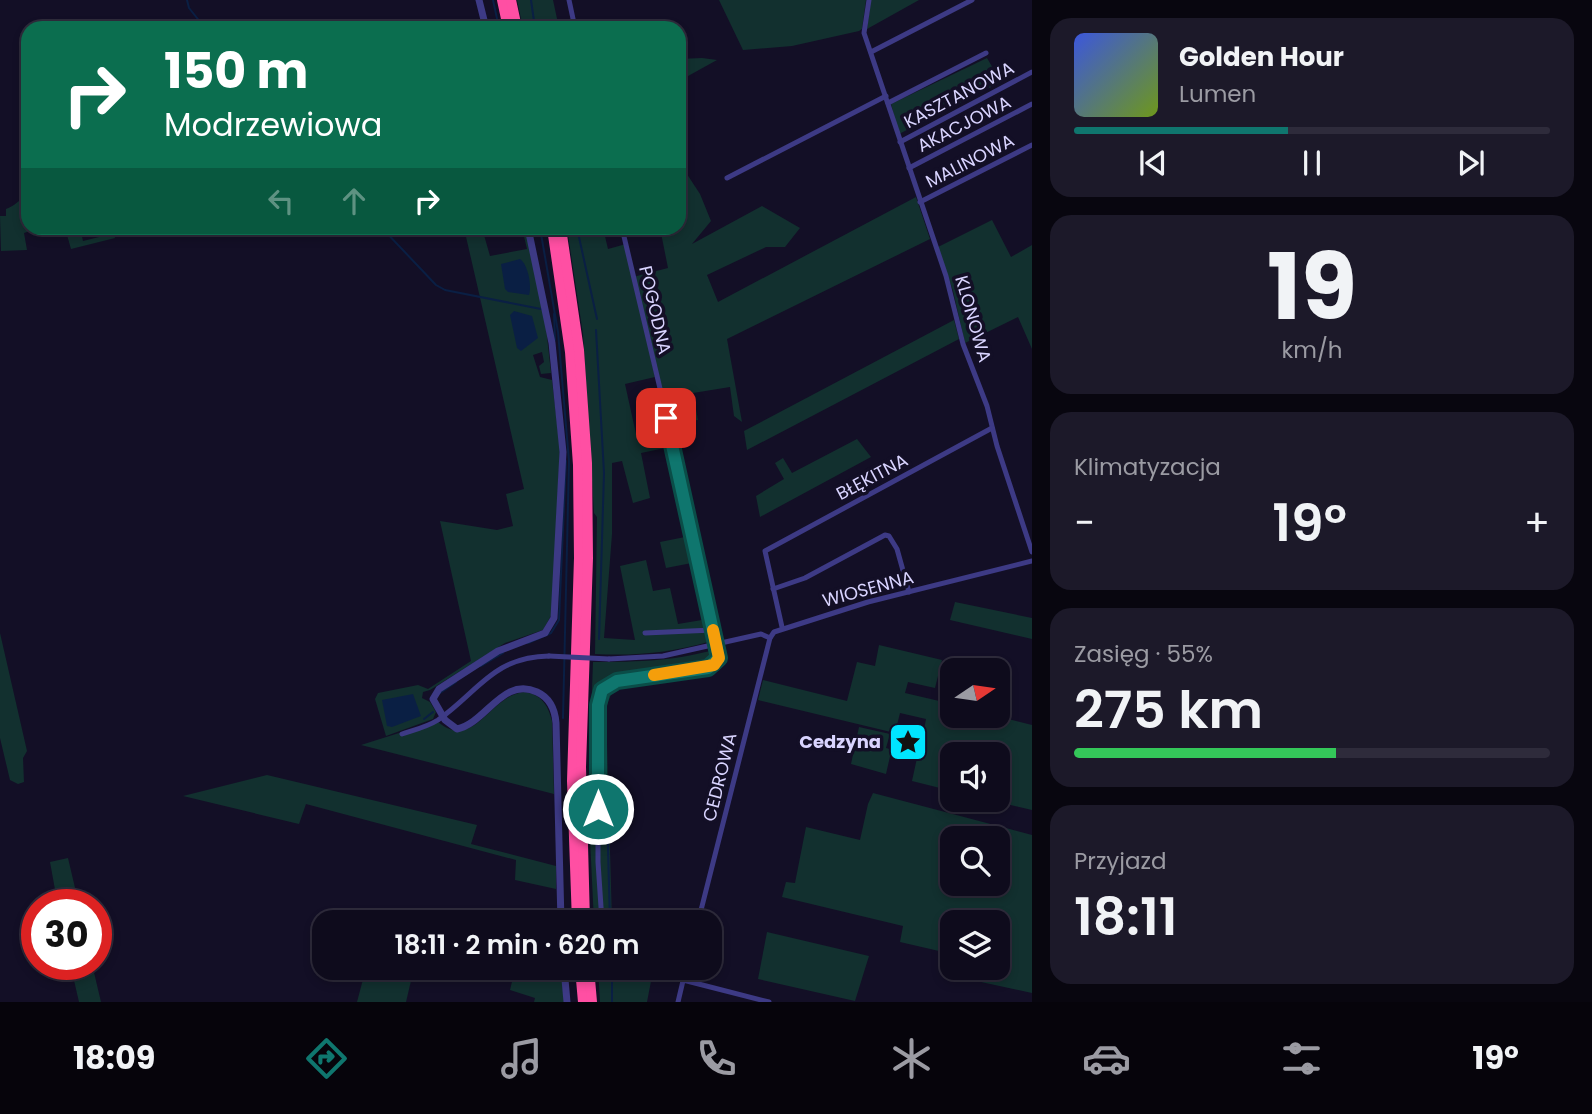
<!DOCTYPE html>
<html lang="pl">
<head>
<meta charset="utf-8">
<style>
  :root { --surface:#0e0b1c; --page:#1c1929; --text:#f1f3f6; --muted:#9b9ba3; --line:#2e2b3b; --accent:#0f766e }
  body { margin:0; font-family:Poppins,sans-serif; background:var(--page); color:var(--text); height:100vh; display:flex; flex-direction:column; font-size:26px; white-space:nowrap }
  * { box-sizing:border-box; margin:0 }
  p { font-size:23px; color:var(--muted) }
  .icon { flex:none; width:38px; height:38px; fill:none; stroke:currentColor; stroke-width:2; stroke-linecap:round; stroke-linejoin:round }
  .map { position:relative; flex:1; overflow:hidden }
  .details { display:flex; flex-direction:column; gap:18px; padding:18px; background:#08060f; width:560px }
  .details>* { flex:none }
  .banner { position:absolute; left:21px; top:21px; width:665px; height:214px; border-radius:21px; box-shadow:0 4px 10px #0003,0 0 0 2px var(--line); background:#0b6e4f; color:#fff; overflow:hidden }
  .needle { width:46px; rotate:77deg }
  .fabs { position:absolute; left:940px; top:658px; display:grid; gap:14px }
  .fabs a { display:grid; place-items:center; width:70px; height:70px; border-radius:14px; background:var(--surface); box-shadow:0 4px 10px #0003,0 0 0 2px var(--line); font-size:35px }
  .speed { position:absolute; left:21px; top:889px; display:flex; gap:14px; font-size:35px; font-weight:700; text-align:center }
  .speed>* { display:grid; place-content:center; width:91px; height:91px; border-radius:50%; background:var(--surface); box-shadow:0 4px 10px #0003,0 0 0 2px var(--line); line-height:1 }
  .speed .limit { border:10px solid #d22; background:#fff; color:#111 }
  .pin { position:absolute; display:grid; place-items:center; width:60px; height:60px; color:#fff; margin:-30px; border-radius:14px; box-shadow:0 4px 10px #0006 }
  .me { position:absolute; width:77px; margin:-38px; rotate:0deg; stroke-linejoin:round; filter:drop-shadow(0 0 5px #0008) }
  .turn { display:flex; align-items:center; gap:24px; height:147px; padding:0 28px; font-size:32px }
  .turn .icon { width:91px; height:91px; stroke-width:2.5 }
  .turn b { display:block; font-size:49px; line-height:60px }
  .lanes { display:flex; align-items:center; height:66px; padding:0 28px; background:#0003; justify-content:center; gap:35px; direction:ltr }
  .lanes .off { opacity:.35 }
  .big { font-size:52px; font-weight:600; line-height:1.1 }
  .details .tile { flex:1; display:flex; flex-direction:column; justify-content:center; gap:10px; min-width:0; padding:0 24px; border-radius:21px; background:var(--page) }
  .details .dial { align-items:center; gap:0 }
  .dial b { font-size:91px; line-height:1 }
  .song { display:flex; align-items:center; gap:21px }
  .cover { width:84px; height:84px; border-radius:10px; background:linear-gradient(135deg,hsl(230 70% 55%),hsl(80 70% 35%)) }
  .played { height:7px; border-radius:4px; background:linear-gradient(90deg,var(--accent) 45%,var(--line) 45%) }
  .keys { display:flex; justify-content:space-around; direction:ltr }
  .heat { display:flex; justify-content:space-between; align-items:center; font-size:38px; direction:ltr }
  .charge { height:10px; border-radius:5px; background:linear-gradient(90deg,#34c759 55%,var(--line) 0) }
  .trip { position:absolute; left:312px; top:910px; width:410px; height:70px; border-radius:21px; background:var(--surface); box-shadow:0 4px 10px #0003,0 0 0 2px var(--line); font-weight:600; line-height:70px; text-align:center }
  .dock { display:flex; height:112px; justify-content:space-around; align-items:center; background:#06040b; color:var(--muted) }
  .dock .icon { width:49px; height:49px }
  .dock .current { color:var(--accent) }
  .dock b { font-size:32px; color:var(--text) }
  main { display:flex; flex:1; min-height:0 }
  .map>svg:first-child { display:block }
  .green { fill:#12302f; fill-rule:evenodd }
  .water { fill:#0a1f44 }
  .lines { fill:none; stroke-linecap:round; stroke-linejoin:round }
  .stream { stroke:#0a1f44; stroke-width:2 }
  .minor { stroke:#3d3a85; stroke-width:5 }
  .tertiary { stroke:#3d3a85; stroke-width:7 }
  .motorway { stroke:#ff4fa3; stroke-width:10 }
  .minor-bridge { stroke:#3d3a85; stroke-width:5 }
  .route-casing { stroke:#0a4d48; stroke-width:18 }
  .route { stroke:#0f766e; stroke-width:12 }
  .slow { stroke:#f59e0b; stroke-width:12 }
  .labels { text-anchor:middle; stroke-width:7; stroke-linejoin:round; paint-order:stroke }
  .street-label { font-size:18px; fill:#d9d4ff; stroke:#130f26 }
  .poi-label { font-size:18px; font-weight:bold; fill:#d9d4ff; stroke:#130f26; text-anchor:end }
</style>
</head>
<body>
<main>
<div class="map">
<svg width="1032" height="1002" viewBox="0 0 1032 1002">
  <rect width="100%" height="100%" fill="#130f26"/>
  <g class="green">
    <path d="M517,0H553L559,28H523Z"/>
    <path d="M719,0H866L862,29L859,31L792,46L743,50Z"/>
    <path d="M871,0H919L867,29Z"/>
    <path d="M702,58L717,60L679,81V59Z"/>
    <path d="M987,58L1001,82L899,134L891,104Z"/>
    <path d="M679,162L700,194L711,221L692,244L762,206L800,228L785,247H766L707,275L718,302L916,197L930,239L727,339L742,422L734,416L730,387L693,393L698,420L671,424L675,466L670,447L641,453L650,498L633,503L622,461L612,463V534L604,638L635,640L620,566L646,560L653,591L670,588L678,624L708,619L711,638V641C671,653 636,656 595,654L597,517L594,513L583,334L567,228H603L608,249L626,244L655,377L625,384L636,434L668,427L633,277L668,268L660,228H679Z"/>
    <path d="M28,170V228H60L37,234L36,229L24,233L27,250L1,251L0,216H6V209C23,202 28,192 24,174Z"/>
    <path d="M992,220L1011,257L1032,245V349L1018,317L965,343L953,291L938,247Z"/>
    <path d="M65,228H80L83,241L103,236L105,228H113L115,238L71,249Z"/>
    <path d="M464,228H482L490,256L527,249L522,228H526L545,318L551,373L541,374L539,366L544,362L542,352L533,355L540,377L552,380L560,449L552,614L543,630L505,643L430,690L423,692L422,698L430,702L436,712L433,719L386,736L375,699L378,693L418,685L428,689L471,661L440,521L497,530L513,526L506,494L524,489Z"/>
    <path d="M954,320L959,339L747,450L744,431Z"/>
    <path d="M857,439L871,457L760,517L756,496L784,479L775,463L783,458L792,473Z"/>
    <path d="M690,536L697,562L666,568L660,542Z"/>
    <path d="M955,602L1032,618V639L950,620Z"/>
    <path d="M0,633L27,751L23,758L24,782L18,784L10,780L0,738Z"/>
    <path d="M879,645L942,660L935,688L908,682L905,693L952,704V716H997L1032,725V810L989,800H998V754H952V791L912,781L917,758L891,752L886,774L851,764L859,727L890,734L886,748L919,757L926,719L900,713L895,733L758,700L763,680L847,701L857,662L875,666Z"/>
    <path d="M723,647L720,670L708,674L619,688L612,692L606,707L612,922H594L588,798L593,662C638,662 680,661 723,647Z"/>
    <path d="M524,692C541,694 548,705 552,721L554,794L361,745L437,721C474,753 488,696 524,692Z"/>
    <path d="M267,775L477,825L471,844L556,866V889L515,880L516,860L306,804L299,824L183,796Z"/>
    <path d="M873,793L1032,835V993L981,982L984,968H998V922H952V954L900,942L903,926L782,897L786,882L795,883L806,827L860,840L868,804ZM952,838H998V884H952Z"/>
    <path d="M68,858L79,905H50L56,895L50,862Z"/>
    <path d="M767,932L869,956L855,1001L758,979Z"/>
    <path d="M50,964H92L101,1002H79L73,976L54,980Z"/>
    <path d="M366,968H414L406,1002H357Z"/>
    <path d="M598,968H638H630L629,971L652,976L647,1002H600Z"/>
    <path d="M515,969L562,979L564,1002H534L535,998L510,990Z"/>
  </g>
  <g class="water">
    <path d="M520,259C528,264 532,286 529,295L508,292L505,289L501,264Z"/>
    <path d="M514,311L532,316L538,338L521,351L517,348L510,315Z"/>
    <path d="M413,694L421,716L392,727L387,726L382,700Z"/>
  </g>
  <g class="lines">
    <g class="stream">
      <path d="M187,0L189,8L205,28"/>
      <path d="M493,0L499,28"/>
      <path d="M531,0L535,28"/>
      <path d="M382,228L436,285L445,290L541,309"/>
      <path d="M540,228L558,332L569,461L563,718"/>
      <path d="M577,228L597,319"/>
      <path d="M554,314L555,340"/>
      <path d="M596,330L604,473L599,639"/>
      <path d="M528,643L551,633L559,620L566,461"/>
      <path d="M481,666L503,653"/>
      <path d="M440,693L456,682"/>
      <path d="M424,719L433,712"/>
      <path d="M610,922L604,699L608,691L621,684L715,670L723,660L724,649"/>
      <path d="M612,1002V968"/>
    </g>
    <g class="minor">
      <path d="M569,0L575,28"/>
      <path d="M869,0L864,33L946,276L963,344L987,406L997,446L1032,552"/>
      <path d="M871,52L972,0"/>
      <path d="M888,103L986,53"/>
      <path d="M900,142L1032,72"/>
      <path d="M909,168L1032,104"/>
      <path d="M727,178L886,96"/>
      <path d="M920,202L1032,145"/>
      <path d="M773,589L805,578L885,535L889,536L897,549L909,592"/>
      <path d="M782,627L765,551L992,428"/>
      <path d="M645,633L713,630"/>
      <path d="M609,659L663,656L761,634L770,638"/>
      <path d="M402,734C414,730 427,727 438,720C479,691 493,657 549,656"/>
      <path d="M602,922L598,862V705L602,690L616,681L708,668L718,658L679,481L676,456L622,228"/>
      <path d="M698,922L770,638L774,632L868,602L1032,561"/>
      <path d="M683,980L769,1002"/>
      <path d="M678,1002L686,968"/>
    </g>
    <g class="tertiary">
      <path d="M479,0L486,28"/>
      <path d="M528,228L552,343L563,452L554,618L545,633L498,651L439,689L433,699L445,720L457,729C486,723 503,676 537,692C550,698 555,710 556,723L561,922"/>
      <path d="M564,968L567,1002"/>
    </g>
    <g class="motorway">
      <path d="M502,0L508,28"/>
      <path d="M511,0L517,28"/>
      <path d="M552,228L570,352L578,465L579,558L572,781L577,922"/>
      <path d="M561,228L579,350L587,463L588,558L581,767L585,922"/>
      <path d="M580,968L583,1002"/>
      <path d="M589,968L592,1002"/>
    </g>
    <path class="minor-bridge" d="M549,656L609,659"/>
  </g>
  <g class="lines">
    <g class="route-casing">
      <path id="route" d="M598,809V705L602,690L617,681L708,668L719,658L666,418"/>
    </g>
    <use href="#route" class="route"/>
    <path class="slow" d="M654,675L714,665L719,658L713,630"/>
  </g>
  <defs>
    <g id="sight-square" transform="scale(2.0125)"><rect x="-9" y="-9" width="18" height="18" rx="4" fill="#00e5ff" stroke="#130f26"/><path d="M0-6L1.8-2.2L6-1.7L2.9 1.2L3.7 5.4L0 3.3L-3.7 5.4L-2.9 1.2L-6-1.7L-1.8-2.2Z" fill="#111"/></g>
  </defs>
  <g fill-rule="evenodd">
    <use href="#sight-square" x="908" y="742"/>
  </g>
  <g class="labels">
    <g class="street-label">
      <text transform="translate(959 95) rotate(-28)" y="6">KASZTANOWA</text>
      <text transform="translate(964 124) rotate(-27)" y="6">AKACJOWA</text>
      <text transform="translate(970 161) rotate(-27)" y="6">MALINOWA</text>
      <text transform="translate(655 310) rotate(77)" y="6">POGODNA</text>
      <text transform="translate(973 319) rotate(74)" y="6">KLONOWA</text>
      <text transform="translate(872 477) rotate(-28)" y="6">BŁĘKITNA</text>
      <text transform="translate(868 589) rotate(-15)" y="6">WIOSENNA</text>
      <text transform="translate(720 777) rotate(-76)" y="6">CEDROWA</text>
    </g>
    <g class="poi-label">
      <text x="881" y="748">Cedzyna</text>
    </g>
  </g>
</svg>
<div class="fabs">
<a><svg class="needle" viewBox="-14 -14 28 28"><path d="M0-13l5 13h-10z" fill="#e53935"/><path d="M0 13l5-13h-10z" fill="#9b9ba3"/></svg></a>
<a><svg class="icon" aria-label="sound" viewBox="0 0 24 24"><path d="M4 9h4l5-4v14l-5-4H4zM17 9q2 3 0 6"/></svg></a>
<a><svg class="icon" aria-label="search" viewBox="0 0 24 24"><circle cx="10" cy="10" r="6"/><path d="M15 15l6 6"/></svg></a>
<a><svg class="icon" aria-label="layers" viewBox="0 0 24 24"><path d="M12 4l9 5-9 5-9-5zM3 14l9 5 9-5"/></svg></a>
</div>
<div class="speed"><div class="limit">30</div></div>
<div class="pin" style="left:666px;top:418px;background:#d93025"><svg class="icon" aria-label="arrive" viewBox="0 0 24 24"><path d="M6 21V4h12l-3 4 3 4H6"/></svg></div>
<svg class="me" style="left:598px;top:809px" viewBox="-20 -20 40 40"><circle r="17" fill="#0f766e" stroke="#fff" stroke-width="3"/><path d="M0-11L8 9 0 5-8 9z" fill="#fff"/></svg>
<div class="trip">18:11 · 2 min · 620 m</div>
<div class="banner">
<div class="turn"><svg class="icon" aria-label="right" viewBox="0 0 24 24"><path d="M7 20v-9h11M14 6l5 5-5 5"/></svg><div><b>150 m</b>Modrzewiowa</div></div>
<div class="lanes"><svg class="icon off" aria-label="left" viewBox="0 0 24 24"><path d="M17 20v-9H6M10 6l-5 5 5 5"/></svg><svg class="icon off" aria-label="ahead" viewBox="0 0 24 24"><path d="M12 20V5M6 11l6-6 6 6"/></svg><svg class="icon" aria-label="right" viewBox="0 0 24 24"><path d="M7 20v-9h11M14 6l5 5-5 5"/></svg></div>
</div>
</div>
<section class="details">
<div class="tile">
<div class="song"><i class="cover"></i><div><b>Golden Hour</b><p>Lumen</p></div></div>
<div class="played"></div>
<div class="keys"><svg class="icon" aria-label="previous" viewBox="0 0 24 24"><path d="M18 5L8 12l10 7zM5 5v14"/></svg><svg class="icon" aria-label="pause" viewBox="0 0 24 24"><path d="M8 5v14M16 5v14"/></svg><svg class="icon" aria-label="next" viewBox="0 0 24 24"><path d="M6 5l10 7-10 7zM19 5v14"/></svg></div>
</div>
<div class="tile dial"><b>19</b><p>km/h</p></div>
<div class="tile"><p>Klimatyzacja</p>
<div class="heat"><a>−</a><b class="big">19°</b><a>+</a></div>
</div>
<div class="tile"><p>Zasięg · 55%</p><b class="big">275 km</b><div class="charge"></div></div>
<div class="tile"><p>Przyjazd</p><b class="big">18:11</b></div>
</section>
</main>
<nav class="dock">
<b>18:09</b>
<svg class="icon current" aria-label="directions" viewBox="0 0 24 24"><path d="M12 3l9 9-9 9-9-9zM9 14v-3h6M13 9l2 2-2 2"/></svg>
<svg class="icon" aria-label="music" viewBox="0 0 24 24"><path d="M9 18V5l10-2v13"/><circle cx="6" cy="18" r="3"/><circle cx="16" cy="16" r="3"/></svg>
<svg class="icon" aria-label="phone" viewBox="0 0 24 24"><path d="M5 4h4l2 5-3 2q2 4 5 5l2-3 5 2v4C11 20 4 13 5 4z"/></svg>
<svg class="icon" aria-label="climate" viewBox="0 0 24 24"><path d="M12 3v18M4 7l16 10M4 17L20 7"/></svg>
<svg class="icon" aria-label="car" viewBox="0 0 24 24"><path d="M5 17H2v-5l4-1 3-4h7l3 4 3 1v5h-3M9 17h6M6 11h13"/><circle cx="7" cy="17" r="2"/><circle cx="17" cy="17" r="2"/></svg>
<svg class="icon" aria-label="filters" viewBox="0 0 24 24"><path d="M4 7h16M4 17h16"/><circle cx="9" cy="7" r="2"/><circle cx="15" cy="17" r="2"/></svg>
<b>19°</b>
</nav>
</body>
</html>
